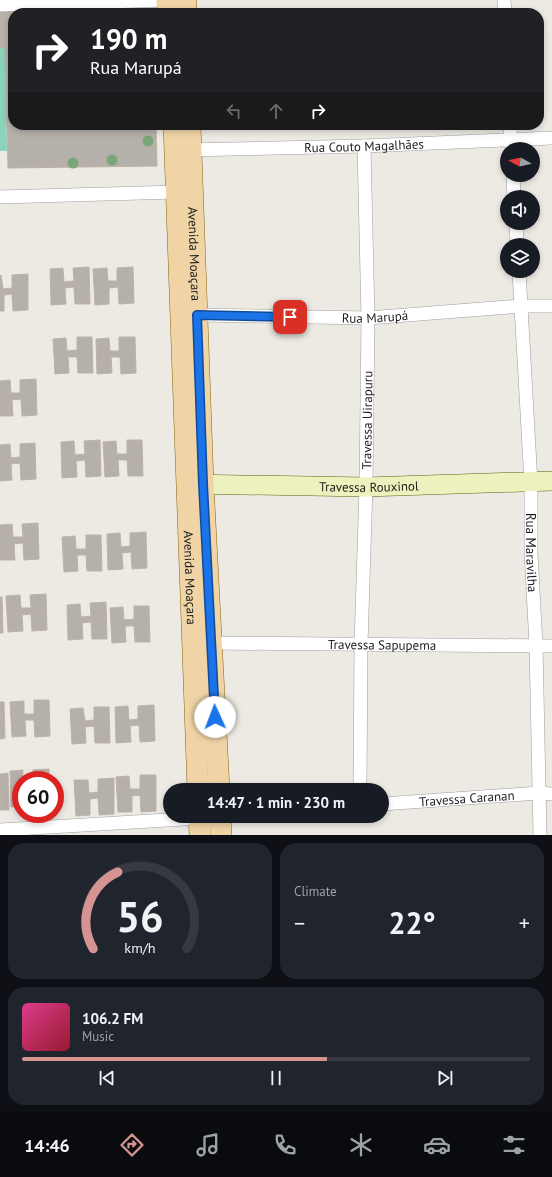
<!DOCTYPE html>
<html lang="en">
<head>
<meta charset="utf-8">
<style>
  :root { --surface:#171b24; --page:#20242c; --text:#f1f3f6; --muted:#9ea1a6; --line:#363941; --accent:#d59492 }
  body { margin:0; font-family:"PT Sans",sans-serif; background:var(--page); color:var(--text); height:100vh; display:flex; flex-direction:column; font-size:15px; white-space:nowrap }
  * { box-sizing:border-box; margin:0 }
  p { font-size:13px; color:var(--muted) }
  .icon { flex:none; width:22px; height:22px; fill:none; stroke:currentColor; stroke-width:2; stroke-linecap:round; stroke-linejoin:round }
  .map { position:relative; height:835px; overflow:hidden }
  .side { display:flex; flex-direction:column; gap:8px; padding:8px; background:#0d0f14; flex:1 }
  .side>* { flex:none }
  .top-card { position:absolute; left:8px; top:8px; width:536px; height:122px; border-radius:16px; box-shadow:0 2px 6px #0003; background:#202124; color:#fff; overflow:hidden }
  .needle { width:26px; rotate:278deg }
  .fabs { position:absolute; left:500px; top:142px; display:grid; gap:8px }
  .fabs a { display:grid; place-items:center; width:40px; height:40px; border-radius:50%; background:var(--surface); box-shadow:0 2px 6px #0003; font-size:20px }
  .speed { position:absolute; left:12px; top:771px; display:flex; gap:8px; font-size:20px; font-weight:700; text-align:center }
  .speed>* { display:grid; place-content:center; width:52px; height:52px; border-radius:50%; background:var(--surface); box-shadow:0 2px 6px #0003; line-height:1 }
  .speed .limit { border:6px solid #d22; background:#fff; color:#111 }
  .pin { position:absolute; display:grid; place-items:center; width:34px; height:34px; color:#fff; margin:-17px; border-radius:8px; box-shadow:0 2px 6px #0006 }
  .me { position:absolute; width:44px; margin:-22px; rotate:358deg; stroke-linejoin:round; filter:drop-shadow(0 0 3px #0008) }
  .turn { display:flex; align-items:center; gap:14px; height:84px; padding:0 16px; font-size:18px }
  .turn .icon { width:52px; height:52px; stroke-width:2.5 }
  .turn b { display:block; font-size:28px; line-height:34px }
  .lanes { display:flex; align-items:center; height:38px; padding:0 16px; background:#0003; justify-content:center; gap:20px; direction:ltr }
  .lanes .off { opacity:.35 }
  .big { font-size:30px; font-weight:600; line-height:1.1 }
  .side .card { flex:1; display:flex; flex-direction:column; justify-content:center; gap:6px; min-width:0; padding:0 14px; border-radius:16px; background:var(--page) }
  .side .dial { align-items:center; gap:0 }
  .dial svg { height:104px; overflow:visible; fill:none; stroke:var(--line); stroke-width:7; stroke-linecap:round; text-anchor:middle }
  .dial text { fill:var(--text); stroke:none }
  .song { display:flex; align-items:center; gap:12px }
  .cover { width:48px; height:48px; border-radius:6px; background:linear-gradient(135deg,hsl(330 70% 55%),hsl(350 70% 35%)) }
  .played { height:4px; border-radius:2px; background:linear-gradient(90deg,var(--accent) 60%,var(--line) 60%) }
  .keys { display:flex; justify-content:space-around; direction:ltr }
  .heat { display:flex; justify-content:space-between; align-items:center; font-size:22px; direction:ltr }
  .side .tiles { flex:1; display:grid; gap:8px; grid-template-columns:1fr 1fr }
  .card:last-child { grid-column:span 2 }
  .trip { position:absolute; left:163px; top:783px; width:226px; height:40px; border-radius:20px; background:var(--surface); box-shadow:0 2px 6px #0003; font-weight:600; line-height:40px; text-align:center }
  .tabs { display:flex; height:64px; justify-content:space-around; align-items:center; background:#090b0e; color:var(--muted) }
  .tabs .icon { width:28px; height:28px }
  .tabs .active { color:var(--accent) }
  .tabs b { font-size:18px; color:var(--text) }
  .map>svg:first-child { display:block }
  .pitch { fill:#8bd3bb }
  .building { fill:#b6b0aa; stroke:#bdb2a8 }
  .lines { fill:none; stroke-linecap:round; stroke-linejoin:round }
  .street-casing { stroke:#9e9e9e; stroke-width:14 }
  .secondary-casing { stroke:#586612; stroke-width:20 }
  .primary-casing { stroke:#846512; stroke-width:22 }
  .street { stroke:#fff; stroke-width:13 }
  .secondary { stroke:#ecf1be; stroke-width:19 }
  .primary { stroke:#f0d4a6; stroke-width:21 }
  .tree { fill:#78a67a }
  .route-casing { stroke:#114b97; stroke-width:10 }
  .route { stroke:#1a73e8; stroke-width:7 }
  .labels { text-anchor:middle; stroke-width:3; stroke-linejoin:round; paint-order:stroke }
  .street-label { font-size:13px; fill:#1d1d1d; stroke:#fff }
</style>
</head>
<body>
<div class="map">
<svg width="552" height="835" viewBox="0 0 552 835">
  <rect width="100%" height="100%" fill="#edeae4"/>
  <path class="pitch" d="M5,47L7,151H0V48Z"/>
  <g class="building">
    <path d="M152,8V13H13V125H156L157,166L8,168L5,47L0,48V10Z"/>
    <path d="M69,9V13H20V10Z"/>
    <path d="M128,125H156V128L128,130Z"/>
    <path d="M89,267L90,304H75L74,287L65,288L66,304L51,305L50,269L63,268L64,282L74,281L73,268Z"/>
    <path d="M133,267L134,303L119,304L118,287L109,288V304L95,305L93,269L107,268L108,281H117V268Z"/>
    <path d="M28,274V310L13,311L12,294L4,295V311H0V276L1,275L3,289L12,288V275Z"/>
    <path d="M77,337H92L93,373H78L77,357H68L69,373L55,374L53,339L66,338L67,351L77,350Z"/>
    <path d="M119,337H135L136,373L121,374L120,357H111L112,373L97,374L96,339L109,338L110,351H119Z"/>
    <path d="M36,379L37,415L22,416L21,399L12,400L13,416H0V381L10,380L11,393H20V380Z"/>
    <path d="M100,440L101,476L86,477L85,460L76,461L77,477L62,478L61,442L74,441L75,455L85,454L84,441Z"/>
    <path d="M127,440H142L143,476H128L127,460H118L119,476L105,477L103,442L116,441L117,454H127Z"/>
    <path d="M35,443L36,479L21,480L20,463L11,464L12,480L0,481V445L10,444L11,458L20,457V444Z"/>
    <path d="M38,523L39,559L24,560L23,543L14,544L15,560H0V525L12,524L13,537H23L22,524Z"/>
    <path d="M146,532L147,568L132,569L131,552L122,553L123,569L108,570L107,534L120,533L121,547L130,546V533Z"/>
    <path d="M86,535H101L102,571H87L86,555H77L78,571L64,572L62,537L75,536L76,549H86Z"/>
    <path d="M46,594L47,630L32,631L31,614L22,615L23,631L8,632L6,596L20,595L21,608H31L30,595Z"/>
    <path d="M0,597H2L3,633H0Z"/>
    <path d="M106,602L107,639H92L91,622L82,623L83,639L68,640L67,605L80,604L81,617L91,616L90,603Z"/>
    <path d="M134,606H149L150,642H135L134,626H125L126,642L112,643L110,608L123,607L124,620L134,619Z"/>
    <path d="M34,700H49L50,736L35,737L34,720H25L26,736L12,737L10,702L24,701V714H34Z"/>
    <path d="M0,702H4L5,738L0,739Z"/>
    <path d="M154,705L155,741L140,742L139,725L130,726L131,742L116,743L115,707L128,706L129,720L138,719V706Z"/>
    <path d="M94,707H109L110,743H95L94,726L85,727L86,743L72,744L70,709L83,708L85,721L94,720Z"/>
    <path d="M49,769V780H33V770Z"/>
    <path d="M23,770L21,806L11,807L10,771Z"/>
    <path d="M8,773L9,810H0V774Z"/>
    <path d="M140,775H156V811L141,812L140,795L132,796V812H118L116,777L129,776L130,789H140Z"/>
    <path d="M114,778V814L99,815L98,798L90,799V815L76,816L74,780H88L89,793L98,792V779Z"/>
  </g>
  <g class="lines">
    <g class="street-casing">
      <g id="street">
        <path d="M504,0L505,13"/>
        <path d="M0,5L174,0"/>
        <path d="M510,125L511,149"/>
        <path id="s1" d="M184,150L364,146L552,138"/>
        <path d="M513,175L514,197"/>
        <path d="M0,197L177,192"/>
        <path d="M516,223L517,245"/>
        <path id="s2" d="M519,271L531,483V553L536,645L540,835"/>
        <path id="s3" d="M197,315L368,318L521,306H552"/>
        <path id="s4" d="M212,643L552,646"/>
        <path id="s5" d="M360,790L361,644L366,487L368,318L364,146"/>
        <path id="s6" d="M382,804L539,793L552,794"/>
        <path d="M0,830L234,816"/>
      </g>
    </g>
    <g class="secondary-casing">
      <g id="secondary">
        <path id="s7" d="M187,484L366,487L552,481"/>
      </g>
    </g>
    <g class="primary-casing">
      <g id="primary">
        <path d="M167,0L168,13"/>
        <path d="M186,0V13"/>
        <path id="s8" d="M174,125L198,790"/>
        <path id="s9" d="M190,125L203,484L219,790"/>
        <path d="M199,816L200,835"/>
        <path d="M220,816L221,835"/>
      </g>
    </g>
    <use href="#street" class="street"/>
    <use href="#secondary" class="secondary"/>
    <use href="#primary" class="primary"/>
  </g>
  <g class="tree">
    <circle cx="148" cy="141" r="5.5"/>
    <circle cx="112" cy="160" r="5.5"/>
    <circle cx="73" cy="163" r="5.5"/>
  </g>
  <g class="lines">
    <g class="route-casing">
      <path id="route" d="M215,717L203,484L197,315L290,317"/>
    </g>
    <use href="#route" class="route"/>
  </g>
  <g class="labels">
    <g class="street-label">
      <text dy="5" stroke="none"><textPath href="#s1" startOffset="180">Rua Couto Magalhães</textPath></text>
      <text dy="5" stroke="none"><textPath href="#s9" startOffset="129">Avenida Moaçara</textPath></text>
      <text dy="5" stroke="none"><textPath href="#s3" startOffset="178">Rua Marupá</textPath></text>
      <text dy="5" stroke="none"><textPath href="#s5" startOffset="370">Travessa Uirapuru</textPath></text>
      <text dy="5" stroke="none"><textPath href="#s7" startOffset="182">Travessa Rouxinol</textPath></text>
      <text dy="5" stroke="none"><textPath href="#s2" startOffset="282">Rua Maravilha</textPath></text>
      <text dy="5" stroke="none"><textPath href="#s8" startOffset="453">Avenida Moaçara</textPath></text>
      <text dy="5" stroke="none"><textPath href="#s4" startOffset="170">Travessa Sapupema</textPath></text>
      <text dy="5" stroke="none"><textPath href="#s6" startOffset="85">Travessa Caranan</textPath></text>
    </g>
  </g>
</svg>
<div class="fabs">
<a><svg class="needle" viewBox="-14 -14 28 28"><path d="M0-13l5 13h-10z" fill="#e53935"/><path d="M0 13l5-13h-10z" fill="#9ea1a6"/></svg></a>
<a><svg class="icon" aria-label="sound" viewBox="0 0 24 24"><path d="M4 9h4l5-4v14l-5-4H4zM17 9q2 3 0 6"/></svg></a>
<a><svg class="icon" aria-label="layers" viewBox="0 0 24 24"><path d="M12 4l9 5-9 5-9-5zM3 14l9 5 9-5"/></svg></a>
</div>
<div class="speed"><div class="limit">60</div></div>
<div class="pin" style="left:290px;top:317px;background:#d93025"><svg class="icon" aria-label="arrive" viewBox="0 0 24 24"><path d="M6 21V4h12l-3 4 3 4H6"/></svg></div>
<svg class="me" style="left:215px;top:717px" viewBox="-20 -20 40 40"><circle r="19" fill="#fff"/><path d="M0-13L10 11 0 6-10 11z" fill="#1a73e8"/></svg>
<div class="trip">14:47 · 1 min · 230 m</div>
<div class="top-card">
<div class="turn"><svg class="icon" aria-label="right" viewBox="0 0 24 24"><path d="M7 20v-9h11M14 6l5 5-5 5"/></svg><div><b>190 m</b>Rua Marupá</div></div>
<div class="lanes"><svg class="icon off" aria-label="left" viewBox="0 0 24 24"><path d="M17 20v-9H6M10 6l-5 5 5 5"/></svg><svg class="icon off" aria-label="ahead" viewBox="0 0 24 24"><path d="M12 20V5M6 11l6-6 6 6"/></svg><svg class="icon" aria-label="right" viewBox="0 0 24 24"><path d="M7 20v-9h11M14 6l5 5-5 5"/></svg></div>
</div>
</div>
<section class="side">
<div class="tiles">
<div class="card dial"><svg viewBox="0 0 100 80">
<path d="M14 69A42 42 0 1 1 86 69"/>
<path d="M14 69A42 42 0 0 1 33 10" stroke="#d59492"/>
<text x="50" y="56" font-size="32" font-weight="700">56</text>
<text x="50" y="72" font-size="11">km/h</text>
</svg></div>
<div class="card"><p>Climate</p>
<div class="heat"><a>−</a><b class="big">22°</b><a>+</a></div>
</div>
<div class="card">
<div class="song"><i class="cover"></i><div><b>106.2 FM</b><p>Music</p></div></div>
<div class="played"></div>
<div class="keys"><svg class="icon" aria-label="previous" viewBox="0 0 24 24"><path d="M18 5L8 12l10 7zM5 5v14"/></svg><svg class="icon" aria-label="pause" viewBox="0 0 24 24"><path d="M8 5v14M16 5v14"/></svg><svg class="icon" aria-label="next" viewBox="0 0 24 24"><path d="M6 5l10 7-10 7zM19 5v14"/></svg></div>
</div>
</div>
</section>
<nav class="tabs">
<b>14:46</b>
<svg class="icon active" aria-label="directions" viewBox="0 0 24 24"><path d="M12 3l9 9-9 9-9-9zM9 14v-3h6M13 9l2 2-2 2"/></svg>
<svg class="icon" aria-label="music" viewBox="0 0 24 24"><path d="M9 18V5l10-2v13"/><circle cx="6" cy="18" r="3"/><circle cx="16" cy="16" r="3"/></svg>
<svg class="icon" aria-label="phone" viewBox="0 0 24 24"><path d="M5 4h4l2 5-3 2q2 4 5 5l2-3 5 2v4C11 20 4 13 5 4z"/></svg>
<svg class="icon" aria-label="climate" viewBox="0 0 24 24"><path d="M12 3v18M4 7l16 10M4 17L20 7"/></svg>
<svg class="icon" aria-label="car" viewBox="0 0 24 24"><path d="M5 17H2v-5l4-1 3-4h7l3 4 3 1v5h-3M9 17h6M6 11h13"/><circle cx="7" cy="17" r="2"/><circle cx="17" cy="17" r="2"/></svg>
<svg class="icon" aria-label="filters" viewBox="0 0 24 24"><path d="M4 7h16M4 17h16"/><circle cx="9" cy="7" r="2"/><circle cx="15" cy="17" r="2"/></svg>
</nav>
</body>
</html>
